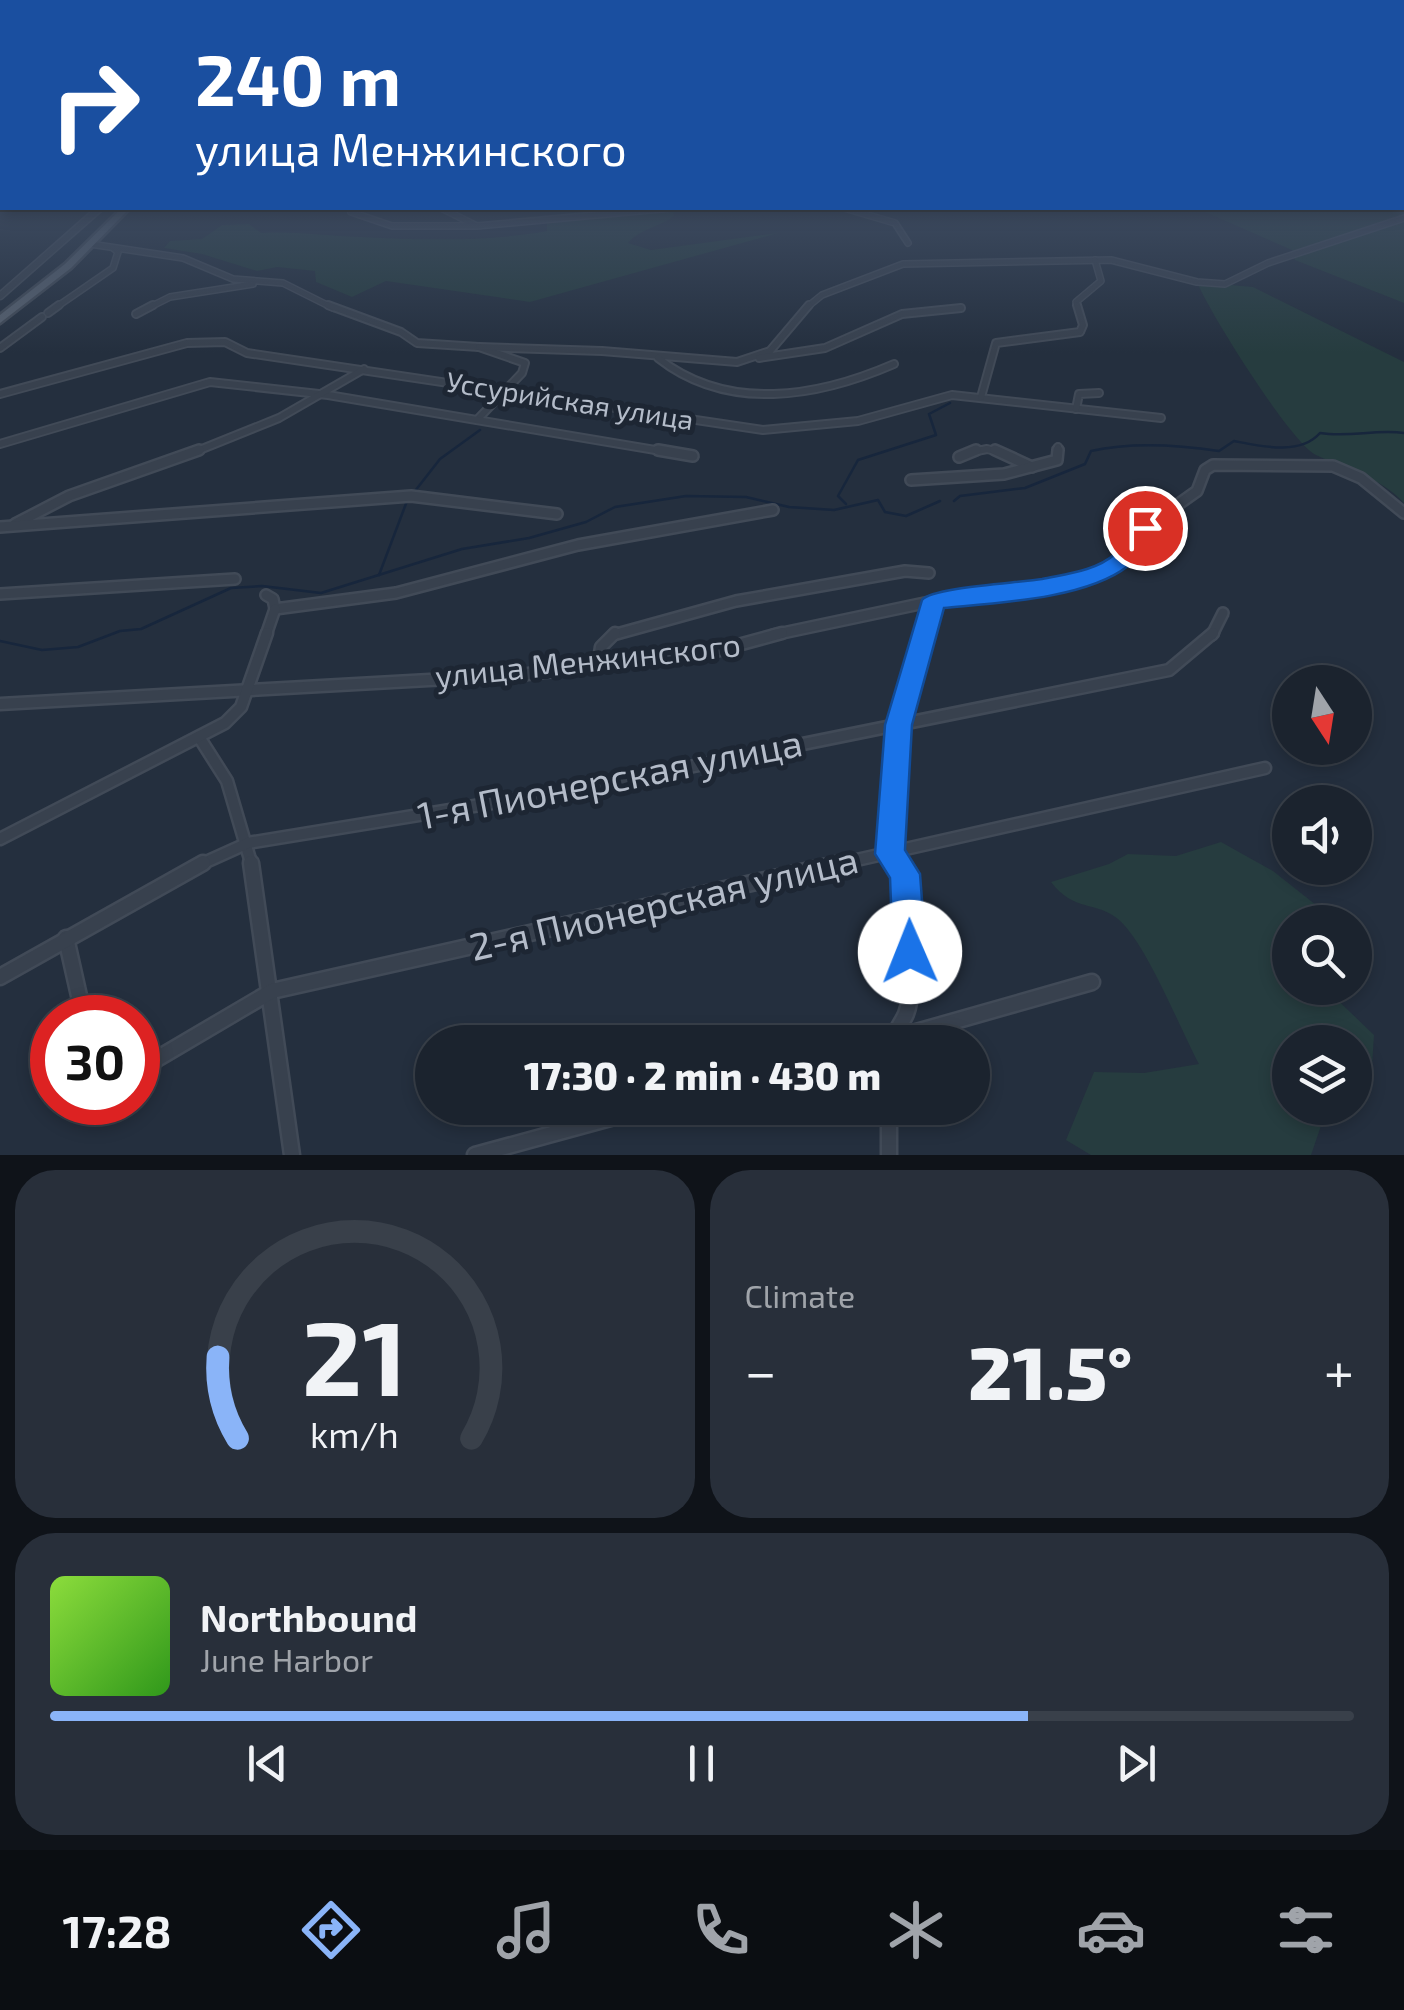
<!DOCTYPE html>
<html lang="en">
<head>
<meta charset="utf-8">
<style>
  :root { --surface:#1b232e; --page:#282f3a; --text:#f1f3f6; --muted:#a0a4aa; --line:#39404a; --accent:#8ab4f8 }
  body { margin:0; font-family:"Exo 2",sans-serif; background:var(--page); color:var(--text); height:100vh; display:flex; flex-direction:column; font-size:38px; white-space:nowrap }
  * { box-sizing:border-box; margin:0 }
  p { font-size:32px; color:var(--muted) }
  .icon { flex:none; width:55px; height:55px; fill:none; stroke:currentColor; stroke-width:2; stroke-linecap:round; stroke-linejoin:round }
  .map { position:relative; height:1155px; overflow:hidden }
  .drawer { display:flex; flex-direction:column; gap:15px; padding:15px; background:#0f1319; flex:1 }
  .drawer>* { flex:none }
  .top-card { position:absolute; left:0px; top:0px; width:1405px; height:210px; box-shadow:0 5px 15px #0003,0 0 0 2px var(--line); background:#1a4fa0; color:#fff; overflow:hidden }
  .needle { width:65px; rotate:168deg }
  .tools { position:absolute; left:1272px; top:665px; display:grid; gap:20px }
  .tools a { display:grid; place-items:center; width:100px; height:100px; border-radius:50%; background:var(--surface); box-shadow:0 5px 15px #0003,0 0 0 2px var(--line); font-size:50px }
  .speed { position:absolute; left:30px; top:995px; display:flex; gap:20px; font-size:50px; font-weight:700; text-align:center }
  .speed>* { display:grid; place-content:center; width:130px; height:130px; border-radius:50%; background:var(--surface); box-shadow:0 5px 15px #0003,0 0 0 2px var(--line); line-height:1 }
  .speed .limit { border:15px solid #d22; background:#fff; color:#111 }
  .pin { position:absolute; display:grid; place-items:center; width:85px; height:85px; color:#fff; margin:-42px; border:5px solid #fff; border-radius:50%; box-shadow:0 2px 10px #0007 }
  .me { position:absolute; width:110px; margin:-55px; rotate:359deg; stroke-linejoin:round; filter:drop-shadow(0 0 8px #0008) }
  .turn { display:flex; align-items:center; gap:35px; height:210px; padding:0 30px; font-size:45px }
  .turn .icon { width:130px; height:130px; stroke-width:2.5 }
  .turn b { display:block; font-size:70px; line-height:85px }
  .big { font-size:75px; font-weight:800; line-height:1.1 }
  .drawer .tile { flex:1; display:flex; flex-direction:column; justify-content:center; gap:15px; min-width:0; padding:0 35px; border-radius:40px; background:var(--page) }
  .drawer .dial { align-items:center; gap:0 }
  .dial svg { height:260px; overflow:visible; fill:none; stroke:var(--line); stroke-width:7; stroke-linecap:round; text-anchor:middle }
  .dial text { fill:var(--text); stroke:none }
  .song { display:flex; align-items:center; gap:30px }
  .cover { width:120px; height:120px; border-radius:15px; background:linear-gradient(135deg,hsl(90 70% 55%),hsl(110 70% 35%)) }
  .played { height:10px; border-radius:5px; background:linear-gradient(90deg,var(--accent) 75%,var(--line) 75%) }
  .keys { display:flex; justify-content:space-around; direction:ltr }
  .heat { display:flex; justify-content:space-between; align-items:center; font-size:55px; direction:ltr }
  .drawer .tiles { flex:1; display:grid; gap:15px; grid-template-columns:1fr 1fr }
  .tile:last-child { grid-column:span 2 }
  .trip { position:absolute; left:415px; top:1025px; width:575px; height:100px; border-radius:50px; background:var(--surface); box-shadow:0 5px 15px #0003,0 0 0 2px var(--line); font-weight:800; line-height:100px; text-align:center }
  .dock { display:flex; height:160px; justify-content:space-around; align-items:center; background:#0b0e12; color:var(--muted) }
  .dock .icon { width:70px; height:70px }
  .dock .selected { color:var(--accent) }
  .dock b { font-size:45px; color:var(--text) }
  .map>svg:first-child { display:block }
  .green { fill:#263c3f }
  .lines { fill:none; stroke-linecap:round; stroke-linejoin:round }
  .stream { stroke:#17263c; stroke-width:2.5 }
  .minor-far4-casing { stroke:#414a57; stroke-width:8 }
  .minor-far3-casing { stroke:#414a57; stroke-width:10 }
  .minor-far2-casing { stroke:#414a57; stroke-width:14 }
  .minor-far1-casing { stroke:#414a57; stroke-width:15 }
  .minor-casing { stroke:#414a57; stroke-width:19 }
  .tertiary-casing { stroke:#414a57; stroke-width:9 }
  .primary-casing { stroke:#414a57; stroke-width:5 }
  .minor-far4 { stroke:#38414e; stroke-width:5 }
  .minor-far3 { stroke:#38414e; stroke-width:6 }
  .minor-far2 { stroke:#38414e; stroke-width:9 }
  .minor-far1 { stroke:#38414e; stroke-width:10 }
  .minor { stroke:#38414e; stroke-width:14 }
  .tertiary { stroke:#38414e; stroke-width:6 }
  .primary { fill:#56606e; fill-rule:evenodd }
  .route { fill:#1a73e8; stroke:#114b97; stroke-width:2.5 }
  .labels { text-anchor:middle; stroke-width:10; stroke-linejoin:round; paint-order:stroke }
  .far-street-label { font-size:28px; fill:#b4bcc9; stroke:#1d2633 }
  .street-label { font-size:32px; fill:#b4bcc9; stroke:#1d2633 }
  .near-street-label { font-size:38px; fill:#b4bcc9; stroke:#1d2633 }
</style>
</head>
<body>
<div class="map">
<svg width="1404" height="1155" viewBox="0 0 1404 1155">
  <rect width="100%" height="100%" fill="#242f3e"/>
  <g class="green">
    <path d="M1404,192V303L1295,260L1292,250L1196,208H1402Z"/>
    <path d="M673,210L674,216C659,227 640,229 628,243L651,250L778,233L530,302L386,281L352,297L316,282L315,271L277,267L257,271L202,254L164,248L170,241L202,239L222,225L249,224L261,233C296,231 327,236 361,237C424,240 486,242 547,231V223Z"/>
    <path d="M1197,282L1253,287L1404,362V503C1382,478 1344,468 1316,455C1291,443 1209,312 1197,282Z"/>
    <path d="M1221,842L1273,871L1316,905L1317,922H1290V988H1325L1374,1035L1371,1082L1355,1091V1042H1290V1108H1327L1311,1155H1091L1066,1140L1094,1072L1144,1073L1199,1064C1179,1027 1147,944 1118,919C1096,901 1074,912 1051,882L1109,864L1128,854L1176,856Z"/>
  </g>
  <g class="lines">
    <g class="stream">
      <path d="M415,491L440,459L480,430"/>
      <path d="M954,501L960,496L1025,488L1085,464L1091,451C1131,442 1179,445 1219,451L1234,441C1260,446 1300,456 1320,433C1349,438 1375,429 1404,433"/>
      <path d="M846,504L838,496L858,460L936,435L929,414L950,403"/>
      <path d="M379,575L407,501"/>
      <path d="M0,641L42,650L78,647L120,631L141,629L231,588L262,586L321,593L462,549L529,538L586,522L615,507L686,496L746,497L789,507L834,510L878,500L885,512L906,516L940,501"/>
    </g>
    <g class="minor-far4-casing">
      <g id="minor-far4">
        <path d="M441,208L477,226L672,208"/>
        <path d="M844,208L895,223L908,243"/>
        <path d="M351,212L392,226H475"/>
        <path d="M90,244L183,258L233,279L283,283L333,308"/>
        <path d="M55,308L113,268L118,252L113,248"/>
        <path d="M148,308L170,297L253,284"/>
        <path d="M806,308L822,295L903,264L1111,260L1197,282L1225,284L1268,263L1404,218"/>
        <path d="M1078,308L1076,302L1101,281L1095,260"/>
      </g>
    </g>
    <g class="minor-far3-casing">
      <g id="minor-far3">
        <path d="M328,305L401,332L417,343L479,347L525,363L522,373L477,420"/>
        <path d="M48,313L59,305"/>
        <path d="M136,314L153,305"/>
        <path d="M479,347L602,351L737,362L770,351L809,305"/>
        <path d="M0,348L42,317"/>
        <path d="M658,358C728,413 818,397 894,364"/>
        <path d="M759,358L825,348L902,314L961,308"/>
        <path d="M0,394L187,343L225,342L247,353L763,430L858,421L952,395L1161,418"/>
        <path d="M981,397L996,343L1080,332L1083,325L1077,305"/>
        <path d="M1076,409L1079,394L1099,393"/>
        <path d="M0,444L210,382L328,395L673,453"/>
        <path d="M192,453L279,418L364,369"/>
        <path d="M967,453L987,449L1004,453"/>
        <path d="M1058,453V447"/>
      </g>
    </g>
    <g class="minor-far2-casing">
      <g id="minor-far2">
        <path d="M658,450L693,456"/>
        <path d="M995,450L1032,467"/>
        <path d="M959,457L976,450"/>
        <path d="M911,480L1004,474L1057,460L1058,450"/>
        <path d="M15,524L69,496L199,450"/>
        <path d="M0,527L411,496L557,514"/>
        <path d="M0,594L235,579"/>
        <path d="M266,595L273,599L275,609L396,593L578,545L773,510"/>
        <path d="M266,635L275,609"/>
        <path d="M613,635L736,601L905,571L929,573"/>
        <path d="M773,635L934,601L1075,582L1122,561L1145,528L1197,491L1205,470L1213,465L1333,466L1361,478L1404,513"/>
        <path d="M924,635L934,601"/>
        <path d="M1212,635L1223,613"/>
      </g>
    </g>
    <g class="minor-far1-casing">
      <g id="minor-far1">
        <path d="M598,666L601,647L615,633"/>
        <path d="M0,704L519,675L705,654L782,633"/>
        <path d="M199,737L227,781L252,866"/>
        <path d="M0,839L225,723L241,707L267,633"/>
        <path d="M197,866L248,843L590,787L1169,670L1213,633"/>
        <path d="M830,866L1265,768"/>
        <path d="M899,866L890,854L899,725L925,633"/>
      </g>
    </g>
    <g class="minor-casing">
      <g id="minor">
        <path d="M251,863L292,1155"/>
        <path d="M66,938L84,1018"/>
        <path d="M0,977L203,863"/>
        <path d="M881,1042L1092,982"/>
        <path d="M890,1042C895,1033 902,1023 906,1014C917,985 915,887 897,863"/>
        <path d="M138,1070L272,991L841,863"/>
        <path d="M889,1108V1155"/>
        <path d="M475,1155L647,1108"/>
      </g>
    </g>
    <g class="tertiary-casing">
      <path id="tertiary" d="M0,296L100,208"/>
    </g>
    <g class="primary-casing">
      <path id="primary" d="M122,208H130L71,268L0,323V315L65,264Z"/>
    </g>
    <use href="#minor-far4" class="minor-far4"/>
    <use href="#minor-far3" class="minor-far3"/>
    <use href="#minor-far2" class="minor-far2"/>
    <use href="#minor-far1" class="minor-far1"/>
    <use href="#minor" class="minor"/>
    <use href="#tertiary" class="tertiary"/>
    <use href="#primary" class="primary"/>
  </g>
  <linearGradient id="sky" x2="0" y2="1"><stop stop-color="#141a22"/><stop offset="0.54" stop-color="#3f4d63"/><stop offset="1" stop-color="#3f4d63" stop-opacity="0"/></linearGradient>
  <rect width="1404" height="353" fill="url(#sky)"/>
  <path class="route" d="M1145,521L1156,528C1148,540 1139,558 1128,566C1086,599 996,603 944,608L912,725L905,850L920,874L926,952L921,963L910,968L898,963L893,952L890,878L875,854L885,725L922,600C932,587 1019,583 1042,579C1065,574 1096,571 1115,554C1126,544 1129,525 1145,521Z"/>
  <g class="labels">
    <g class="far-street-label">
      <text transform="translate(570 401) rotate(9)" y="10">Уссурийская улица</text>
    </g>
    <g class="street-label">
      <text transform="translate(588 661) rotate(-6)" y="11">улица Менжинского</text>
    </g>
    <g class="near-street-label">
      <text transform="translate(610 780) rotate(-11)" y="13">1-я Пионерская улица</text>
      <text transform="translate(664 904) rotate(-13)" y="13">2-я Пионерская улица</text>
    </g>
  </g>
</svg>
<div class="tools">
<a><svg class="needle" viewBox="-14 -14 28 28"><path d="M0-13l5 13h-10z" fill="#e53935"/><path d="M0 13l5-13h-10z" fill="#a0a4aa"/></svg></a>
<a><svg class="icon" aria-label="sound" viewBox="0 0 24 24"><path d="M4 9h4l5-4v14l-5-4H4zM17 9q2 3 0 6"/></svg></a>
<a><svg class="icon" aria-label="search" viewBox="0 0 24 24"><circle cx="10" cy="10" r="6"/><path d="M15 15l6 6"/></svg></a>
<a><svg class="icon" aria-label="layers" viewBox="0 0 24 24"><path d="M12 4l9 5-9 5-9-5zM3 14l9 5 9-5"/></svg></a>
</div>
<div class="speed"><div class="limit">30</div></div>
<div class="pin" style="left:1145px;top:528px;background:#d93025"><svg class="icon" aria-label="arrive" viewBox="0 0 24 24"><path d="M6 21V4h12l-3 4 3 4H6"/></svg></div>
<svg class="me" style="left:910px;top:952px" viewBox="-20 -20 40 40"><circle r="19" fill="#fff"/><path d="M0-13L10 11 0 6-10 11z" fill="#1a73e8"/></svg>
<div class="trip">17:30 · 2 min · 430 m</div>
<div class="top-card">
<div class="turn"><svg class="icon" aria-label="right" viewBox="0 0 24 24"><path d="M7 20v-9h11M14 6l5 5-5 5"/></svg><div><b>240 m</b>улица Менжинского</div></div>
</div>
</div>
<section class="drawer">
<div class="tiles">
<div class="tile dial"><svg viewBox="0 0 100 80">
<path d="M14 69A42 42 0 1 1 86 69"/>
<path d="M14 69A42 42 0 0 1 8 44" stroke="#8ab4f8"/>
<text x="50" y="56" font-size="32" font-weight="700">21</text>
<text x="50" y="72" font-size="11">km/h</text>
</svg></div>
<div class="tile"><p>Climate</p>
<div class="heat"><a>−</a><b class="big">21.5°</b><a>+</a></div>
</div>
<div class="tile">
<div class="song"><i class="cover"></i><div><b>Northbound</b><p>June Harbor</p></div></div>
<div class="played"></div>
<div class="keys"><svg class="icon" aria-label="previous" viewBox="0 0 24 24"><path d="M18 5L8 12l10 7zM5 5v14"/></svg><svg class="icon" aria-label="pause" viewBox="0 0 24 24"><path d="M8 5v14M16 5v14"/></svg><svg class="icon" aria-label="next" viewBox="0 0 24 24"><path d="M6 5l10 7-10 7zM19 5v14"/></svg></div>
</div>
</div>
</section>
<nav class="dock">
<b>17:28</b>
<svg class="icon selected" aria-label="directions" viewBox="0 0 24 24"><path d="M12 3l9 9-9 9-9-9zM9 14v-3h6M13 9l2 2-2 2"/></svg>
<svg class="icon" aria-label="music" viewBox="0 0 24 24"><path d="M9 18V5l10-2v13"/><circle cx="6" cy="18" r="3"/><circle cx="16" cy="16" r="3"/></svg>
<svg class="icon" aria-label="phone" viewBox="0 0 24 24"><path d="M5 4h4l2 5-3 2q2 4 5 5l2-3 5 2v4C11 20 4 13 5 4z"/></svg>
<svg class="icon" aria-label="climate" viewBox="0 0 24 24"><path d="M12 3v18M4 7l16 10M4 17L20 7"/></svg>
<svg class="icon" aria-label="car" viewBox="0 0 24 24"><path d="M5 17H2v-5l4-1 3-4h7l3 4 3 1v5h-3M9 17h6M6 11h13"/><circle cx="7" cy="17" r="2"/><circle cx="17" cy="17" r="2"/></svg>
<svg class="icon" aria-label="filters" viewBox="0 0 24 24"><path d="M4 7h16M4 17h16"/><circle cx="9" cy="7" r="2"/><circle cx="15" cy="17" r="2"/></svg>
</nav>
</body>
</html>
